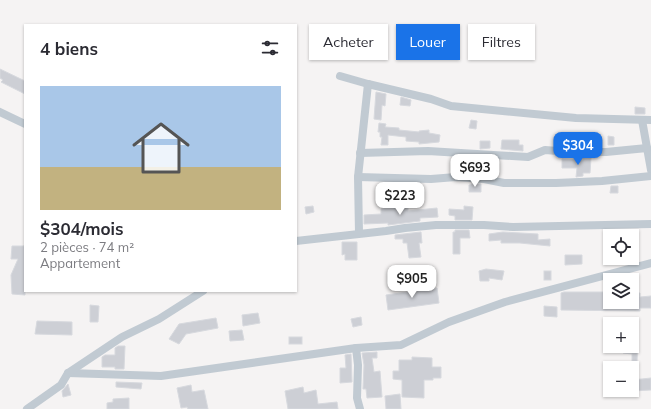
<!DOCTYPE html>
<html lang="fr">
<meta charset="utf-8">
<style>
:root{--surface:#fff;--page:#f2f2f3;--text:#2b2b33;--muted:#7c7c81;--accent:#1a73e8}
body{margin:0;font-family:Mulish,sans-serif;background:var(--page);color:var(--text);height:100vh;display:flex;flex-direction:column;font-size:15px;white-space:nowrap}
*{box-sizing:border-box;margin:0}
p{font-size:13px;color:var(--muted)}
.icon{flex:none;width:22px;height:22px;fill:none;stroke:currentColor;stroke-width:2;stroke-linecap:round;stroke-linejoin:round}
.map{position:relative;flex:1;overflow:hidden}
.panel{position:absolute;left:24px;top:24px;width:273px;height:268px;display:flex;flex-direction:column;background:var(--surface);border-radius:0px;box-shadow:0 1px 3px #0004}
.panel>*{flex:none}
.hud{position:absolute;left:309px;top:24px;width:282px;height:36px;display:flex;gap:8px}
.tools{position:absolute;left:603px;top:229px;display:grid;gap:8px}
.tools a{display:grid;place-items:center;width:36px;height:36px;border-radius:0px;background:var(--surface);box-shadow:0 1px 3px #0004;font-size:20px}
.price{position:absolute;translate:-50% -34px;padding:0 9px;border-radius:8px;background:#fff;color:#222;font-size:13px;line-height:26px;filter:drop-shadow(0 1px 2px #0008)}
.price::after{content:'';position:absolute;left:50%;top:24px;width:12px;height:9px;margin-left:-6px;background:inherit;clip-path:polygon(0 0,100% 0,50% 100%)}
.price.selected{background:var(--accent);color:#fff}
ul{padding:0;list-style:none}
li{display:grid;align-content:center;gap:8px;height:212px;padding:0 16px}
li span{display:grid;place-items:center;height:124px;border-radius:0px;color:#555}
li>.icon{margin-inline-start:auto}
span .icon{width:72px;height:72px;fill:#fffc;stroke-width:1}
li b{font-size:17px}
h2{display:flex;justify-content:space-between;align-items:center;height:48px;padding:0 16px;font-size:17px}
.pill{padding:0 14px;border-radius:0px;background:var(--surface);box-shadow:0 1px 3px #0004;font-size:14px;line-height:36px}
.pill.selected{background:var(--accent);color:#fff}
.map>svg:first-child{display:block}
.building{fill:#cdcfd5;stroke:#d7d9de}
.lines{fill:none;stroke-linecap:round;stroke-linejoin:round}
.street{stroke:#c1cad2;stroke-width:8}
</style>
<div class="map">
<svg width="651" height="409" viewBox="0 0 651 409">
<rect width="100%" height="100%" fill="#f5f3f3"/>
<g class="building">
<polygon points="0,69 25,81 25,94 1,82 3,80 0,78"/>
<polygon points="376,92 386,94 385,106 382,105 381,120 374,119"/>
<polygon points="401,97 411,100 410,106 400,105"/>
<polygon points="635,107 645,108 645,114 635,114"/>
<polygon points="471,120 477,121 476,129 469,128"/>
<polygon points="379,123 386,124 385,127 399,128 399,130 419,132 419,131 429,130 429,133 440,135 439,142 419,144 419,142 406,141 406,137 388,135 388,145 381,145 382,137 380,137 380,132 378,132"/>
<polygon points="608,136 614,137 614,145 608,145"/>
<polygon points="502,140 519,140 519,145 523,145 523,151 501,149"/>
<polygon points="480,141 490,141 490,148 480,149"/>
<polygon points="583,158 591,158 590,173 583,173 583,176 576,177 577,168 562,168 562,159 583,160"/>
<polygon points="471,184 481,184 481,192 469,192 469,185 471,185"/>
<polygon points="611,186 618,186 618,193 610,193"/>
<polygon points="408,205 408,211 437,208 438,217 420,218 420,221 388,225 388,223 364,224 364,215 381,214 381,209 401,207 401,206"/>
<polygon points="313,206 314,212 306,214 305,207"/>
<polygon points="464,206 473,207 472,220 455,220 455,216 449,215 449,209 464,210"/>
<polygon points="455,230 469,230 470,238 460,238 460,254 453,254 453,232 455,232"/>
<polygon points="421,232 422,243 419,243 421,257 409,258 407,243 403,243 403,239 395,239 395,235"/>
<polygon points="503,232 538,234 538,240 550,239 550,246 520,243 501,243 501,240 489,241 489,234"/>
<polygon points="342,242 357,242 357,260 345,260 345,254 342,255"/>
<polygon points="25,243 25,295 12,294 11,275 18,259 11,259 12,246 24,246"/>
<polygon points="565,255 582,255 582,264 565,265"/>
<polygon points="486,269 504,271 502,280 489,278 489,281 480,281 479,271"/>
<rect x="544" y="271" width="7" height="9"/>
<polygon points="437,288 439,303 388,310 386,295"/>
<polygon points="564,292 610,292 610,302 632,302 632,293 640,293 640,297 651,296 651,308 640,308 640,311 561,310 561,293"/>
<polygon points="90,305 99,306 98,322 90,322"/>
<polygon points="544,306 557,307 557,317 544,316"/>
<polygon points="258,313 260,323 243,326 242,315"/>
<polygon points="361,317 362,325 353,327 351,319"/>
<polygon points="216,318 218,328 186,334 179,344 169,339 179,324"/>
<polygon points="37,321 72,322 72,335 35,334"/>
<polygon points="242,330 244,340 230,341 229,331"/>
<rect x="289" y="337" width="13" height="7"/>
<polygon points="632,339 638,339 637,361 632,361 632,354 623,353 624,346 632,346"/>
<polygon points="118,346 125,346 124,369 115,369 115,367 102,367 102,357 105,355 115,355 115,348"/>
<polygon points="377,352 377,358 372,358 374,372 380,371 382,397 367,398 366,389 363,389 364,365 362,353"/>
<polygon points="351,354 352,382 340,383 340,368 346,368 345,355"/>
<polygon points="412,357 432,358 432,367 441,367 441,378 433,378 433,380 424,380 424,398 402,397 402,380 393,379 393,371 399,371 399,360 412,360"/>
<polygon points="651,378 651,390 632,391 632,380"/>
<polygon points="116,382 142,383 141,389 116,387"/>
<polygon points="68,384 71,395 63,397 62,391"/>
<polygon points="191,385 192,392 204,390 208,409 188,409 187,407 181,408 177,388"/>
<polygon points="303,387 304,393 316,390 318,404 337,402 338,409 288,409 285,391"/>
<polygon points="400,394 401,409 386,409 385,396"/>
<polygon points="129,398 129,409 107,409 107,403 113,402 113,399"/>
</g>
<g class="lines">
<g class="street">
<polyline points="340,76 368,84 431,99 451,106 576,118 651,120"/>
<polyline points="0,112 25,124"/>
<polyline points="642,120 651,170"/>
<polyline points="360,153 428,151 528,157 545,150 570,152 606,152 647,148"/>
<polyline points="358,177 431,179 456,177 484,179 504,183 556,183 602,181 651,176"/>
<polyline points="359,233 358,177 368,84"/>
<polyline points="296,241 386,231 405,228 436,225 484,225 513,227 651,224"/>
<polyline points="356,348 358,365 357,398 360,409"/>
<polyline points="68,373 161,376 356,348 401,345 449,322 505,302 651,263"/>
<polyline points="27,409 61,385 68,373 122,337 159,319 203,291"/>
</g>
</g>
</svg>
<div class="tools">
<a><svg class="icon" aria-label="locate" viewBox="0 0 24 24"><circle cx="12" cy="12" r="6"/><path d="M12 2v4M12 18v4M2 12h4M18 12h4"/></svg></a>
<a><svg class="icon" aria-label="layers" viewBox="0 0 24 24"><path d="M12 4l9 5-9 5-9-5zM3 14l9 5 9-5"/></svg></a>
<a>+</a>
<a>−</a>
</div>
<b class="price selected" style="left:578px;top:166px">$304</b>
<b class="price" style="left:475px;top:188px">$693</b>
<b class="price" style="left:400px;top:216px">$223</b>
<b class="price" style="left:412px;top:299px">$905</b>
<div class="hud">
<a class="pill">Acheter</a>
<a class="pill selected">Louer</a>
<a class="pill">Filtres</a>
</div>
<section class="panel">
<h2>4 biens<svg class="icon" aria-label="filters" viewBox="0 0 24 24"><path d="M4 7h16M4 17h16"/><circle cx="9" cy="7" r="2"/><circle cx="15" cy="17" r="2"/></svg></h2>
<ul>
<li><span style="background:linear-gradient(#a9c7e8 65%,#c2b280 0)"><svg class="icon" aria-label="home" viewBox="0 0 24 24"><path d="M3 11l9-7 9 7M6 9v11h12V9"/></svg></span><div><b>$304/mois</b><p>2 pièces · 74 m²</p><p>Appartement</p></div></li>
</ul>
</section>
</div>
